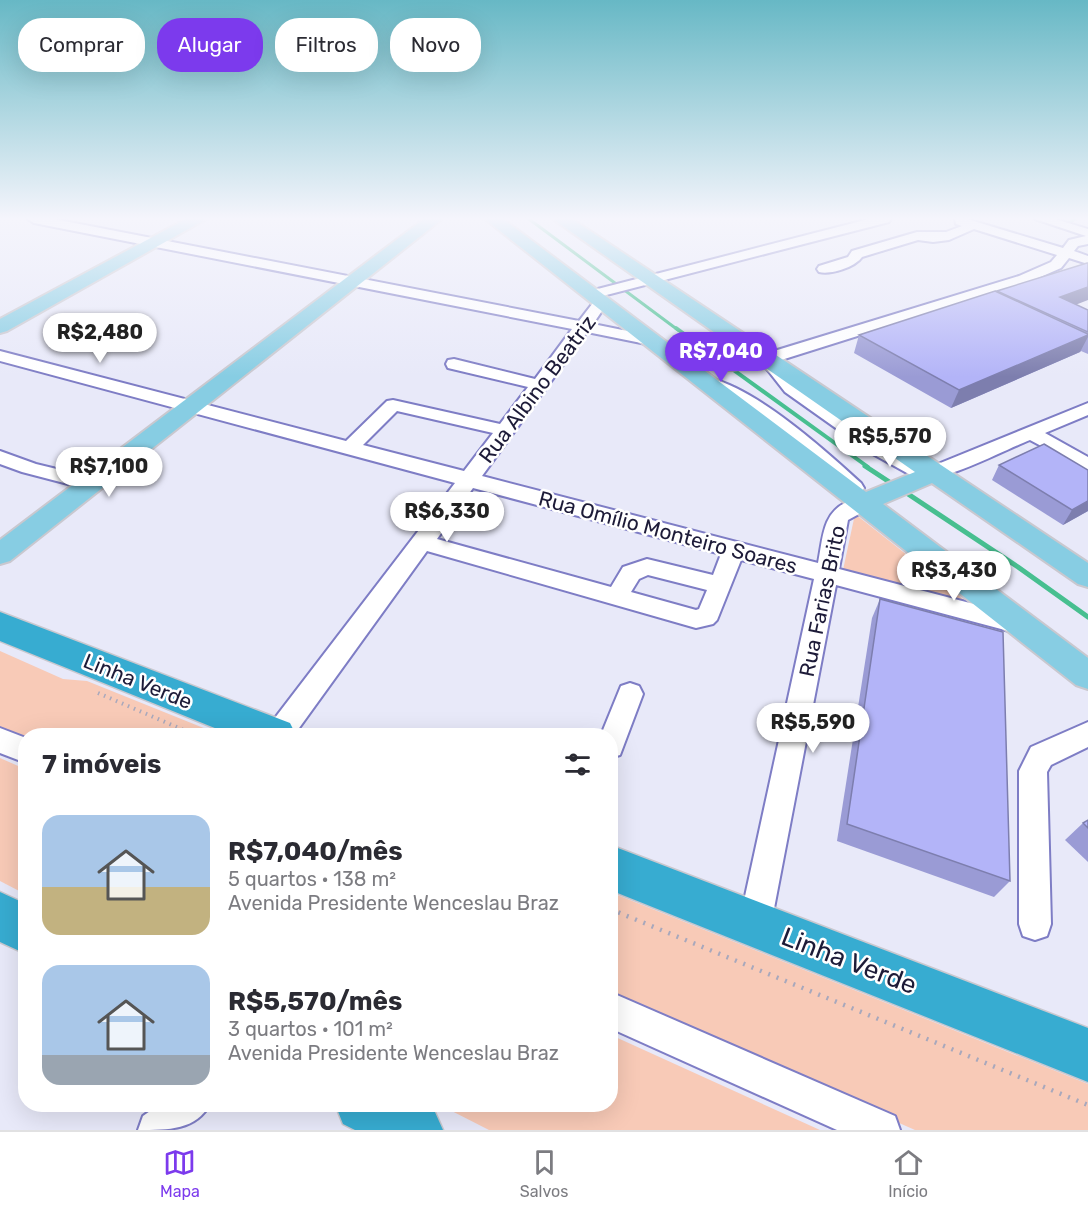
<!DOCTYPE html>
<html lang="pt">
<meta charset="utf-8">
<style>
:root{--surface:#fff;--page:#f2f2f3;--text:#2b2b33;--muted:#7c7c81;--line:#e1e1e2;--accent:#7c3aed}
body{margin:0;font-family:Rubik,sans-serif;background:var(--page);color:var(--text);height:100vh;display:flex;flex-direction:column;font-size:22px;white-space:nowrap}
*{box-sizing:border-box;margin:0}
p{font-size:20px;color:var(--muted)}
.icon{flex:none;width:33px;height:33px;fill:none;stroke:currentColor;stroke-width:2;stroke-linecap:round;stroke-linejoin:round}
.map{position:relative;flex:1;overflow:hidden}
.side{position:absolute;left:18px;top:728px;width:600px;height:384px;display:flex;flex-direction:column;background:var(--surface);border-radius:24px;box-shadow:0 6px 24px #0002}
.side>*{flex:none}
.guide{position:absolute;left:18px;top:18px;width:600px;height:54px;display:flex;gap:12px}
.price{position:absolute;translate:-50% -51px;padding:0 14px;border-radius:21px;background:#fff;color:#222;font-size:20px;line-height:39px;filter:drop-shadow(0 2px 3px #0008)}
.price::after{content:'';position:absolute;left:50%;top:36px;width:18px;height:14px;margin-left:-9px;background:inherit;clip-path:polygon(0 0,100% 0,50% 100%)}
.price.on{background:var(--accent);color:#fff}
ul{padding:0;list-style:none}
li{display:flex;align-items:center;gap:18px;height:150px;padding:0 24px}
li span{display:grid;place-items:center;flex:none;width:168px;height:120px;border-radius:18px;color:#555}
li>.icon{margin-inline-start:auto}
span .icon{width:72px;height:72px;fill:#fffc;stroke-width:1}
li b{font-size:26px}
h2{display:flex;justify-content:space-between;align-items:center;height:72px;padding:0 24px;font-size:26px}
.tag{padding:0 21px;border-radius:24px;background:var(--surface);box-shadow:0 6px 24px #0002;font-size:21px;line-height:54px}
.tag.on{background:var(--accent);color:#fff}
.menu{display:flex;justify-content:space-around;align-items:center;height:84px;border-top:2px solid var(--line);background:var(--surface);font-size:16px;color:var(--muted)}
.menu a{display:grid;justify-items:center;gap:3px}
.menu .on{color:var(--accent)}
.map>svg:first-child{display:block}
.green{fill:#f8cab7}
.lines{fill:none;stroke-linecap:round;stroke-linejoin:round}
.stream-far2{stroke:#47bf90;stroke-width:3}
.stream-far1{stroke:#47bf90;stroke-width:4}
.stream{stroke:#47bf90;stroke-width:5}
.minor-casing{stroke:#7e7dc5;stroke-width:4}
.major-casing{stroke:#c9c8cf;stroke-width:4}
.highway-casing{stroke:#c9c8cf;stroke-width:3}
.path-far1{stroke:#a8a8bc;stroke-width:4;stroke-dasharray:1.5 5;stroke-linecap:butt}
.path{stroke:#a8a8bc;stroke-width:4.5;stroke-dasharray:2 7;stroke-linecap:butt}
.minor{fill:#fff;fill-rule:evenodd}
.major{fill:#87cde3;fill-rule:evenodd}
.highway{fill:#37acd1;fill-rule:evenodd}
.wall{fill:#9a9bd5}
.shaded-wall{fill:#7d7eae}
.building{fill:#b3b4f8;stroke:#7d7eae;stroke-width:1.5}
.labels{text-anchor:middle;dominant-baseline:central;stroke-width:5;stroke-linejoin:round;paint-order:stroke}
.street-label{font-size:21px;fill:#1d1b38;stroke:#fff}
.near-street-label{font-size:26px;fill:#1d1b38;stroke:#fff}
</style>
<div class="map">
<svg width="1088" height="1130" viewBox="0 0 1088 1130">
<rect width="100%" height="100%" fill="#e8e9f9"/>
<g class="green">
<polygon points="855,514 967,602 843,570"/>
<polygon points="0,651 63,679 87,681 221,735 26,735 25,739 0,728"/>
<polygon points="0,758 25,769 25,894 0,881"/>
<polygon points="610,892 1088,1084 1088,1130 915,1130 611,996"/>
<polygon points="611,1035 820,1130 489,1130 438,1104 610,1104"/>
</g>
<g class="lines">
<g class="stream-far2">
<polyline points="529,219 678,330"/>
<polyline points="1069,223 1075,219"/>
</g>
<g class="stream-far1">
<polyline points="676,328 718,359"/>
<polyline points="728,366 868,467"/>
</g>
<g class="stream">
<polyline points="865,466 894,485"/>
<polyline points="902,490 1018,567 1088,617"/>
</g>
<g class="minor-casing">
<g id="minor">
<path d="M28,219H54L579,321L596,299H606L608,302L593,324L657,337L659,340L657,343L651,345L587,332L482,476L818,563C823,539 822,513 847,502C856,498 861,496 870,498L873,503L870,508L848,520L839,569L1020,616L1029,618L1032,625L1029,632L1020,634L836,585L771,924L767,936L755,940L743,936L739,924L814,579L741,560L717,620L713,624L696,628L427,551L294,735H264L268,727L455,483L0,361V351L346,441L387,401L393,400L500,424L528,387L448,368L446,364L448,360L454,359L535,379L572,329L34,223ZM397,411L493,433L464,471L363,445ZM473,488L721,554L713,575L647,559L623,567L611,587L437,539ZM648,575L707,590L699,609L696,610L631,592L639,579Z"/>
<polygon points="869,219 891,219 889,222 591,299 584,295 586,292"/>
<path d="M955,219H967L1063,248L1069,240L1086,236L1035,219H1055L1088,229V244L1078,246L1074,251L1088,256V264L1069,258L1061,268L1029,282L778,361C816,406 876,440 928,468L1088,403V415L1045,433L1088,457V471L1030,440C1004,450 940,485 916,478L871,453L785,392L759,359L761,355L1019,276L1051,262L1057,255L974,229L949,240L933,242L918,240L862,257C855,267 831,275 819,272L817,269L819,266L848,257L852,251L917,232H946L962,226L956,224Z"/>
<path d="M712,379C758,390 826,451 861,483L864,488L861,493L854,494L847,493C804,451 759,415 706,388L703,384L706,380Z"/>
<polygon points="0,451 36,464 98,479 101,484 98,489 91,490 22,472 0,464"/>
<polygon points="630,683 639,686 643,694 620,755 610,758 610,735 601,735 621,686"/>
<polygon points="1088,722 1088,747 1051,765 1047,772 1051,924 1047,936 1035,940 1023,936 1019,924 1019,771 1031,747"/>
<polygon points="0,728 26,738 26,763 0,753"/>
<polygon points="610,992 895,1116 900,1130 837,1130 610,1028"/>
<path d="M160,1104H210C196,1130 169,1130 138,1130L143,1116Z"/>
</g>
</g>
<g class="major-casing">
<g id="major">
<polygon points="186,219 206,219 7,331 0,333 0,319"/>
<polygon points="424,219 442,219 10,561 0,564 0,540"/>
<path d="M485,219H503L676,349L709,356H748L553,219H572L1088,563V587L1078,584L932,483L883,504L1088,658V689L1076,685ZM763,366L915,472L866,492L701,368L732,370Z"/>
</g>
</g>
<g class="highway-casing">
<g id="highway">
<polygon points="0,612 290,723 296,735 232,735 0,641"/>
<polygon points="610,845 1088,1028 1088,1082 610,890"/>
<polygon points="0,892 26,904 26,954 0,942"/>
<polygon points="335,1104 423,1104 434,1110 443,1130 355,1130 343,1124"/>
</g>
</g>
<polyline class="path-far1" points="98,693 195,735"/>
<polyline class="path" points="610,909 1088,1105"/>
<use href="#minor" class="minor"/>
<use href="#major" class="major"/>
<use href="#highway" class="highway"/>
</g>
<g class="wall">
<polygon points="997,291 1077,305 1088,310 1088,354 1081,351 1080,352 951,408 854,353 859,335 997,293"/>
<polygon points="999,465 1088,511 1063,525 992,480"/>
<polygon points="880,599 1010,881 994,897 837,841 872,618"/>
<polygon points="1088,820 1088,862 1065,840 1083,823"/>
</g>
<g class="shaded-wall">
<polygon points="1088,287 1088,300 1052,314 1060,297"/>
<polygon points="1088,335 1088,337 1080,352 951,408 959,390"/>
<polygon points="1088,501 1088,511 1063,525 1072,510"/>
</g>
<g class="building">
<polygon points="1087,263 1088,263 1088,287 1060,297 1088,310 1088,332 997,291"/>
<polygon points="995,291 1088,334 1088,335 959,390 859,335"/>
<polygon points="1044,444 1088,470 1088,501 1072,510 999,465"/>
<polygon points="880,599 1003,632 1010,881 847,824"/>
<polygon points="1088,820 1088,828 1083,823"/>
</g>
<linearGradient id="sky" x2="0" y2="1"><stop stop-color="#67b8c5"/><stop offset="0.58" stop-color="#f5f5fc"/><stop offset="1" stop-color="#f5f5fc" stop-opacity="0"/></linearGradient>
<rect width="1088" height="377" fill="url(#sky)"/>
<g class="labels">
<g class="street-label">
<text transform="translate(537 389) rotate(-53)">Rua Albino Beatriz</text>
<text transform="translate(668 532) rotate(15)">Rua Omílio Monteiro Soares</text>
<text transform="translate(822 601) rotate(-78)">Rua Farias Brito</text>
<text transform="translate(138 681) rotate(22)">Linha Verde</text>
</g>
<g class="near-street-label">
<text transform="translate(849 961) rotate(21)">Linha Verde</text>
</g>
</g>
</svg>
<b class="price" style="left:100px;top:364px">R$2,480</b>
<b class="price on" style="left:721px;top:383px">R$7,040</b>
<b class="price" style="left:890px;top:468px">R$5,570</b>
<b class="price" style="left:109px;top:498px">R$7,100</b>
<b class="price" style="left:447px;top:543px">R$6,330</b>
<b class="price" style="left:954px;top:602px">R$3,430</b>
<b class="price" style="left:813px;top:754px">R$5,590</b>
<div class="guide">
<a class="tag">Comprar</a>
<a class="tag on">Alugar</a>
<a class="tag">Filtros</a>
<a class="tag">Novo</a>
</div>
<section class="side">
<h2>7 imóveis<svg class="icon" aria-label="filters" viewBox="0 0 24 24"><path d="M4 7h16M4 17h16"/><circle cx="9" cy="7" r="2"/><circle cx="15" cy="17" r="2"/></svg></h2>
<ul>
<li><span style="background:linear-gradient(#a9c7e8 60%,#c2b280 0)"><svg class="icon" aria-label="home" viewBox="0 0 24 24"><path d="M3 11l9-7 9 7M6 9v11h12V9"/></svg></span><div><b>R$7,040/mês</b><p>5 quartos · 138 m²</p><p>Avenida Presidente Wenceslau Braz</p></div></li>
<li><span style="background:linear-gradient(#a9c7e8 75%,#9aa5b1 0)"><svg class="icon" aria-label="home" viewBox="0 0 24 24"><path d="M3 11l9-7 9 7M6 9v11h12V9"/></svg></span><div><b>R$5,570/mês</b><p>3 quartos · 101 m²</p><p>Avenida Presidente Wenceslau Braz</p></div></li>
</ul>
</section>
</div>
<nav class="menu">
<a class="on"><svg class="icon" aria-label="map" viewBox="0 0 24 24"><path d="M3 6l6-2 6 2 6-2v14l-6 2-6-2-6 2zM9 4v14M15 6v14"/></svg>Mapa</a>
<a><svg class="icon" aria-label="saved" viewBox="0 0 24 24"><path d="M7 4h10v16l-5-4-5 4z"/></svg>Salvos</a>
<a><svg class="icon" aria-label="home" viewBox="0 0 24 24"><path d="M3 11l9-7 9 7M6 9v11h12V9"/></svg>Início</a>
</nav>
